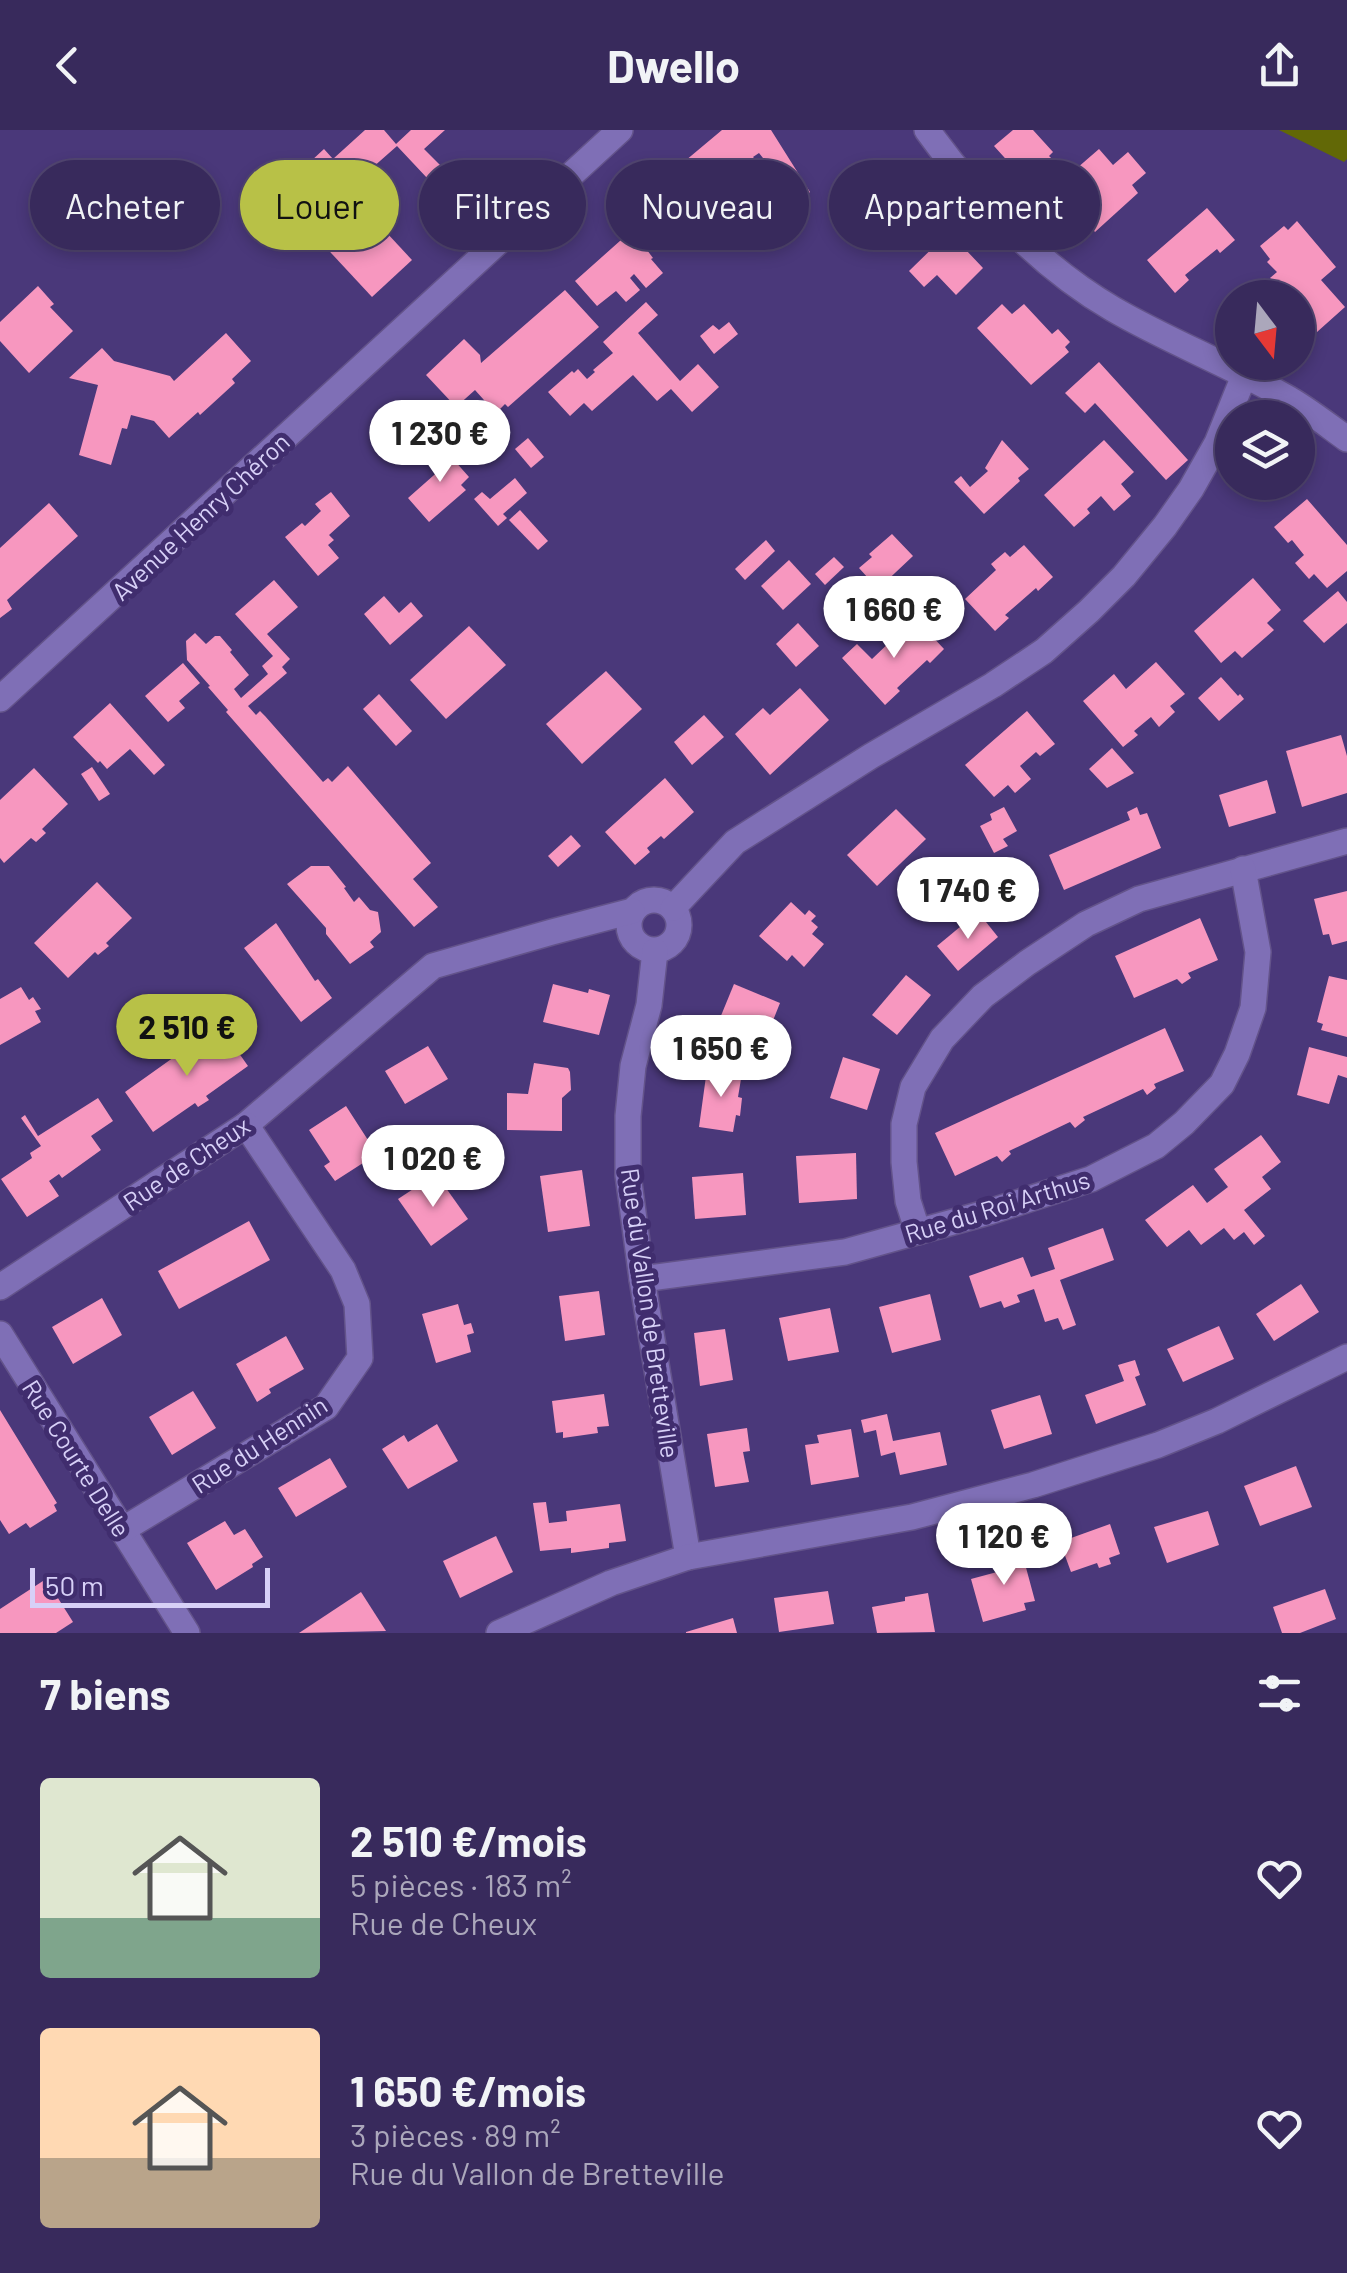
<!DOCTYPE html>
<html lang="fr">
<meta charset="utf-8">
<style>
:root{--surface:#382a5c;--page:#3f3262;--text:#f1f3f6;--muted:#aba7bb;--line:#524672;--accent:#b8c147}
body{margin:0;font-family:Barlow,sans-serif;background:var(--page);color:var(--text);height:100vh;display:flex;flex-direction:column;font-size:38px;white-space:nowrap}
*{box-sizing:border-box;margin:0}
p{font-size:32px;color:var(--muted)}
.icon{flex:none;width:55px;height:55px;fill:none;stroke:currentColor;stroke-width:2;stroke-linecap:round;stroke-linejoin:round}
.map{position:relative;height:1503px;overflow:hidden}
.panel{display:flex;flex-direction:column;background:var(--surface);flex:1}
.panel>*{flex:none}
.hud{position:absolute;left:30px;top:30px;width:1288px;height:90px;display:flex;gap:20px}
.needle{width:65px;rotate:164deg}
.controls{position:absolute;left:1215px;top:150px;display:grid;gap:20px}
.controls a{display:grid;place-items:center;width:100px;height:100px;border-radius:50%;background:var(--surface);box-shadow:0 5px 15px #0003,0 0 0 2px var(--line);font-size:50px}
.scale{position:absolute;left:30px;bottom:25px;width:240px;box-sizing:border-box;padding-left:10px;border:5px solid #d7d0f7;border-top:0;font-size:28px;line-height:35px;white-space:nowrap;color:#d7d0f7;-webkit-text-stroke:8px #402d6e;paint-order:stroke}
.price{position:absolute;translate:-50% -85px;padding:0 22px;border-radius:35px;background:#fff;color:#222;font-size:32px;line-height:65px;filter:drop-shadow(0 2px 5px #0008)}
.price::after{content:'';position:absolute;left:50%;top:60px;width:30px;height:22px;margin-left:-15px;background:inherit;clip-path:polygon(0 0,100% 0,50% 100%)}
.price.selected{background:var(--accent);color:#111}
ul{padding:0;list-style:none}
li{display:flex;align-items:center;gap:30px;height:250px;padding:0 40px}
li span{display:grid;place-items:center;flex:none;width:280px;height:200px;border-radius:10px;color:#555}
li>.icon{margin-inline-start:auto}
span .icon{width:120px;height:120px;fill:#fffc;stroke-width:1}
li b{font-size:42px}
h2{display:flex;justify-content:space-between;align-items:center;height:120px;padding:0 40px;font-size:42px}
.chip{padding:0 35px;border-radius:45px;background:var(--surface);box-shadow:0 5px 15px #0003,0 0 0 2px var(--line);font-size:35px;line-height:90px}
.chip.selected{background:var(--accent);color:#111}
header{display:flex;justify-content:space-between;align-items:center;height:130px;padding:0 40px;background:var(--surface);font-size:45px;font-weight:700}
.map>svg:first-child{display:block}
.green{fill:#626806}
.building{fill:#f797bf}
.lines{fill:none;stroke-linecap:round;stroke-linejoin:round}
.street-casing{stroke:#63538a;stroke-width:28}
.secondary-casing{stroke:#63538a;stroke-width:28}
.street{stroke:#7f6fb6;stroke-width:25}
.secondary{stroke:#7f6fb6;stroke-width:25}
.labels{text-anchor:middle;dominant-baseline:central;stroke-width:10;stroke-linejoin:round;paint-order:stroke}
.street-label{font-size:25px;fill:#d7d0f7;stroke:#402d6e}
</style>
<header><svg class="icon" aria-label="back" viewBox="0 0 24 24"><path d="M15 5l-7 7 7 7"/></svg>Dwello<svg class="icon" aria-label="share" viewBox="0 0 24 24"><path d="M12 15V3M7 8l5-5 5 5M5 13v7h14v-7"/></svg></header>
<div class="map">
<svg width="1347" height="1503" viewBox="0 0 1347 1503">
<rect width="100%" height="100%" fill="#4a387a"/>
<polygon class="green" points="1279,0 1347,0 1347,29 1344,32"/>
<g class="building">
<polygon points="365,0 384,0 396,14 411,0 445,0 424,19 441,36 428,49 397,16 355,53 356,60 347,68 341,66 328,78 297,44 324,19 333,29"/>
<polygon points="722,0 771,0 810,62 775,93 766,83 782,68 770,53 778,47 759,23 753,27 760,35 711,76 679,36"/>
<polygon points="1013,0 1033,0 1053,22 1049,26 1069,45 1099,19 1113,35 1128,22 1146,43 1132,55 1138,63 1095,102 1062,62 1054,68 1041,53 1033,59 994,16"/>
<polygon points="873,29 889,47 897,40 914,59 874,93 841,57"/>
<polygon points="492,30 506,45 483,64 465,46 477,34 482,40"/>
<polygon points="630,56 669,101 647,120 653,128 651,129 663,143 646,158 634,144 630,148 640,160 626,172 616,161 597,176 575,151 630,102 627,98 633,93 614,71"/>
<polygon points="360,74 412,130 372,167 319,110"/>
<polygon points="1207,78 1235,110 1220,123 1217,119 1185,145 1189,150 1175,163 1147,130"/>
<polygon points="1297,91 1336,137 1321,150 1345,177 1317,202 1298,180 1298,168 1287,168 1270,148 1277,142 1267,132 1270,129 1260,116 1284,96 1288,100"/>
<polygon points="949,102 983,138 956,165 937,145 924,157 909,141"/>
<polygon points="38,156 54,174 50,177 73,201 29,243 0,211 0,192"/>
<polygon points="565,160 599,197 508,277 505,274 498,281 495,277 492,279 475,260 456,277 426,245 464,209 480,225 481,233"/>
<polygon points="646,172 658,185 638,203 680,251 698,234 719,257 692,282 671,259 657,271 633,245 592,281 584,273 570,286 548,262 572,241 574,243 578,239 587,249 595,242 593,240 613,223 603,212"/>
<polygon points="1002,174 1012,184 1024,174 1052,204 1058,199 1070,212 1065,217 1069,222 1031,255 977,198"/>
<polygon points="729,192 738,204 714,224 700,206 713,195 719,200"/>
<polygon points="226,203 251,231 232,249 235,253 200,285 198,282 169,308 154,291 131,285 127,299 122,298 111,335 79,325 98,255 69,248 102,218 114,231 170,246 174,251"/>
<polygon points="1099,232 1188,330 1166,350 1095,273 1085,283 1065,263"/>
<polygon points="528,308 544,327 531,338 515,319"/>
<polygon points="1002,310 1029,339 1018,348 1020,351 984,384 954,352 961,346 970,357 988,341 985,338"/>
<polygon points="1104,310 1134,342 1121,354 1131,366 1114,381 1101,366 1087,379 1090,383 1074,397 1044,365"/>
<polygon points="438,312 469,347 461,355 466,360 429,392 408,368 442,338 427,321"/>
<polygon points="515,348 527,363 503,384 507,388 498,396 474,369 482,362 490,369"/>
<polygon points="331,362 350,386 329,405 334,410 328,415 339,428 318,446 285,407 302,393 305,396 321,381 315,374"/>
<polygon points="1307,369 1347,415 1347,441 1327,458 1314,444 1309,449 1295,433 1304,425 1292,410 1288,413 1274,397"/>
<polygon points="49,373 78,406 7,470 12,479 0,488 0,418"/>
<polygon points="520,380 548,411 538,420 509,390"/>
<polygon points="892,404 913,426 878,459 859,438 872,427 869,424"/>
<polygon points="766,410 775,421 745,450 735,439"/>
<polygon points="1024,415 1053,447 1038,461 1036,458 1005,485 1009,488 995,501 965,469 996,440 991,434 1005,422 1010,427"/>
<polygon points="834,427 844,437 825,455 815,444"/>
<polygon points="789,430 811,454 783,480 761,456"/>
<polygon points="1253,448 1281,480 1267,493 1274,500 1242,528 1235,521 1221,533 1194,501"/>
<polygon points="274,450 298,477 267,504 290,529 282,537 287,543 248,576 256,585 260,581 265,586 323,652 328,648 332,652 348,636 431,733 413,749 438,777 414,797 226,582 228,580 208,557 210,556 187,530 186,511 195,503 206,514 215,506 220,506 232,520 230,522 249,545 234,559 241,568 268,544 262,536 273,526 235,484"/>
<polygon points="1338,461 1347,472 1347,493 1324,513 1303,491"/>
<polygon points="384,466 399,483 411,472 423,486 390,515 364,484"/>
<polygon points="915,488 944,519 930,533 927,530 897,558 900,561 885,575 842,528 857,514 872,529"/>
<polygon points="798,493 819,516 796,537 776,514"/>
<polygon points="469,496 506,535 446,589 410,550"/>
<polygon points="1156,532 1185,564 1170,576 1175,582 1159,597 1151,587 1134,601 1138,605 1123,617 1083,571 1114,544 1126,559"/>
<polygon points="183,533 200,553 179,571 185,578 168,592 145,566"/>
<polygon points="606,541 642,579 582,634 546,594"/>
<polygon points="1221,547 1238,566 1240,564 1244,569 1219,591 1198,568"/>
<polygon points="800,558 829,590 770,645 735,604 763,578 770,585"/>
<polygon points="379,564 412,601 396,616 363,579"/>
<polygon points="110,573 165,635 154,645 130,619 107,639 100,631 98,633 73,607"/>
<polygon points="1027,581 1055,614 1040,626 1036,622 1020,636 1031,649 1015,663 1008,655 994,667 965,635"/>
<polygon points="704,585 724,607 692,635 674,612"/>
<polygon points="1341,605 1347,626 1347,663 1302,677 1286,621"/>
<polygon points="1112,618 1134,643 1107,658 1089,639"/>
<polygon points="92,637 110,664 99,671 81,644"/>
<polygon points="34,638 68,674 42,699 46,703 36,712 31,708 4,733 0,728 0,670"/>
<polygon points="665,648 694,682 664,709 661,706 647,718 650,722 635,735 605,702"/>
<polygon points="1267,650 1276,683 1229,697 1219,665"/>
<polygon points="1004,677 1017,701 1003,709 1008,716 994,723 980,696 992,690 990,684"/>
<polygon points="1137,677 1140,685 1147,683 1161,718 1064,760 1049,725 1130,690 1127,682"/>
<polygon points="896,679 926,709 877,756 847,725"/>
<polygon points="571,705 581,716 558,737 548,726"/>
<polygon points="311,736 329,736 346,757 344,758 354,772 359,767 370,780 378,782 381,802 370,812 374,817 350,834 326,804 326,798 287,754"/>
<polygon points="97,752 132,788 106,813 109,816 98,825 95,822 68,848 34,813"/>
<polygon points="1347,761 1347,811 1332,815 1329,804 1323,805 1314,769"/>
<polygon points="791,772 805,785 809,780 816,786 811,791 818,797 812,804 824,814 804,837 792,825 787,831 759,806"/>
<polygon points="978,782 998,807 958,841 937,816"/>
<polygon points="1200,788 1218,830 1188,843 1191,848 1182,854 1177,849 1134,868 1115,826"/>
<polygon points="276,793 315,851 318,849 332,868 301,892 244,818"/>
<polygon points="906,845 931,865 897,905 872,885"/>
<polygon points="1329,846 1347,850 1347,907 1321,900 1323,894 1317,892"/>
<polygon points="553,854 588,863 589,859 610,865 599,905 543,892"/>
<polygon points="734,854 780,873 764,913 718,893"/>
<polygon points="21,857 29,870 33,867 41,879 35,881 41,892 0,915 0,869"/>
<polygon points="219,895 248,936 206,966 209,970 198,977 195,973 153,1002 125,962"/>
<polygon points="1165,898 1184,941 1154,954 1156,958 1147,965 1143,959 1083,987 1085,990 1075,998 1070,992 1009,1021 1011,1024 1002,1032 997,1026 955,1046 935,1003"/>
<polygon points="428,916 448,949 405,974 385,941"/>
<polygon points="1309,917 1347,927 1347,948 1338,945 1329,974 1297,965"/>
<polygon points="843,927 880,939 867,980 830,968"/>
<polygon points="534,933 568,938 570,942 571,960 562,968 562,1001 507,1000 507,963 528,964"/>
<polygon points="707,939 742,943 738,967 742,968 740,986 736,985 733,1002 699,997"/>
<polygon points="98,968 113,991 91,1006 101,1020 62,1048 59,1044 49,1051 59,1066 27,1087 1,1049 32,1028 30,1023 41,1016 21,988 25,985 38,1006"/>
<polygon points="346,976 377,1024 335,1051 324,1036 330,1032 309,1000"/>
<polygon points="1261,1005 1281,1032 1262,1047 1271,1059 1244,1080 1265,1106 1254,1115 1244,1102 1234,1110 1224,1098 1201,1115 1189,1100 1167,1117 1145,1090 1193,1055 1207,1073 1228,1057 1214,1039"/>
<polygon points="856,1023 857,1069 799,1073 796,1026"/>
<polygon points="582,1040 590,1096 548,1102 540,1046"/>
<polygon points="743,1043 746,1085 695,1089 692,1047"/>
<polygon points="436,1044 468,1089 431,1116 398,1069"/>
<polygon points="249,1091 270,1130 179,1179 158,1141"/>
<polygon points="1103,1098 1114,1130 1060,1150 1076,1195 1063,1200 1058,1188 1045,1192 1034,1159 1017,1165 1020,1172 1004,1178 1001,1171 980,1178 969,1146 1023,1127 1031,1147 1055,1139 1048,1118"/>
<polygon points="1301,1154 1319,1182 1274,1211 1256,1184"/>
<polygon points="599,1161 605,1205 565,1211 559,1166"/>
<polygon points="930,1164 941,1210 892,1223 879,1177"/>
<polygon points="102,1168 122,1205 73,1234 52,1197"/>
<polygon points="458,1174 464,1195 471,1193 474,1203 467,1205 471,1222 436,1233 422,1184"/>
<polygon points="830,1178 839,1222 788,1231 779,1188"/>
<polygon points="1219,1196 1234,1229 1183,1252 1167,1219"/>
<polygon points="725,1199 733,1250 700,1256 694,1203"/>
<polygon points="286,1206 304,1239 269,1259 271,1263 257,1272 236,1234"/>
<polygon points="1135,1230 1140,1245 1135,1247 1146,1275 1096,1294 1085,1265 1124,1251 1118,1235"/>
<polygon points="193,1261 216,1298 172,1325 149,1287"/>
<polygon points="604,1264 609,1296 597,1297 598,1303 563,1308 563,1302 556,1303 552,1271"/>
<polygon points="1040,1265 1052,1304 1004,1319 991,1280"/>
<polygon points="0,1280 57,1373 54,1375 57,1381 30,1398 26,1393 9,1404 0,1390"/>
<polygon points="887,1284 893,1311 940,1302 947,1335 900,1345 895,1322 881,1326 876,1300 864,1303 861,1290"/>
<polygon points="437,1294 458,1331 408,1359 382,1319 404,1305 408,1312"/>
<polygon points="747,1298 750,1321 743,1322 749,1352 715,1357 707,1304"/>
<polygon points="851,1299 859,1347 811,1355 805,1315 819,1313 817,1305"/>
<polygon points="330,1328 347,1357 296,1387 278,1358"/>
<polygon points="1296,1336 1312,1377 1260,1396 1244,1356"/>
<polygon points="546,1372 549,1393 567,1391 566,1381 620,1374 626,1411 609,1413 609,1418 571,1423 571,1418 540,1421 533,1373"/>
<polygon points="1208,1381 1219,1415 1167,1433 1154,1397"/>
<polygon points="225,1391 234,1405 245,1399 263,1427 252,1434 253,1437 216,1460 187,1413"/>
<polygon points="1110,1394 1120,1424 1109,1428 1111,1434 1099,1438 1097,1433 1071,1442 1060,1412"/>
<polygon points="496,1406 513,1442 460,1468 443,1431"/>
<polygon points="1021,1419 1035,1471 1024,1473 1026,1480 983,1492 971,1449 997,1442 993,1427"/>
<polygon points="46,1449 73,1492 56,1503 0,1503 0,1479"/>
<polygon points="1325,1459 1336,1489 1300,1503 1282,1503 1273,1477"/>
<polygon points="828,1461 834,1494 779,1502 774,1468"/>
<polygon points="361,1462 386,1501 299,1503"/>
<polygon points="928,1463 935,1502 877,1503 872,1477 905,1471 905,1467"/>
<polygon points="733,1488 737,1503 686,1503 686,1502"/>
</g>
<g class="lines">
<g class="street-casing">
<g id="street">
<path d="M927,0C977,69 1039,136 1113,179C1168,211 1228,234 1284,266C1306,278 1326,294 1347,309"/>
<circle cx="654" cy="795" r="25"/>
<polyline points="673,778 735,712 871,626 993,555 1044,521 1089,481 1124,446 1165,396 1191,359 1217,313 1244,246"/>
<polyline points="655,821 649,875 633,936 628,986 628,1045 642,1149 688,1427"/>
<polyline points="918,1102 908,1071 904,1032 904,994 913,957 942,909 983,866 1027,833 1086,794 1139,769 1347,711"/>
<polyline points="642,1149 845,1122 989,1082 1091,1049 1156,1016 1184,993 1222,954 1237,924 1253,878 1258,822 1243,739"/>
<polyline points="0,1157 246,995 433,836 552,802 632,781"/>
<polyline points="0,1204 187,1503"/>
<polyline points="122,1400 326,1277 360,1228 357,1174 343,1140 246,995"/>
<polyline points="499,1503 611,1453 688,1427 912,1387 1033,1355 1158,1315 1217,1291 1347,1227"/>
</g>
</g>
<g class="secondary-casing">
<polyline id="secondary" points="0,569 620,0"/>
</g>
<use href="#street" class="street"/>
<use href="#secondary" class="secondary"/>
</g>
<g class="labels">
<g class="street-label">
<text transform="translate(200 386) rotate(-43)">Avenue Henry Chéron</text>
<text transform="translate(186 1033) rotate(-34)">Rue de Cheux</text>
<text transform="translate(997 1076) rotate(-17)">Rue du Roi Arthus</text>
<text transform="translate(651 1183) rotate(82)">Rue du Vallon de Bretteville</text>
<text transform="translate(259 1314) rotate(-33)">Rue du Hennin</text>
<text transform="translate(77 1328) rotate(58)">Rue Courte Delle</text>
</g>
</g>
</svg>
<div class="controls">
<a><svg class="needle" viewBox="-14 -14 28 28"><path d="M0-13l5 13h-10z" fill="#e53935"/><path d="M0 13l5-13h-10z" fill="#aba7bb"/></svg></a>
<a><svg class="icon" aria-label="layers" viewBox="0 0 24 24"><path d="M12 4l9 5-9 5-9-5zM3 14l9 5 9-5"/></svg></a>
</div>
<div class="scale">50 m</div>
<b class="price" style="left:440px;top:355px">1 230 €</b>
<b class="price" style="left:894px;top:531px">1 660 €</b>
<b class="price" style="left:968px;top:812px">1 740 €</b>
<b class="price selected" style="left:187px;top:949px">2 510 €</b>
<b class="price" style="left:721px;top:970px">1 650 €</b>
<b class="price" style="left:433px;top:1080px">1 020 €</b>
<b class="price" style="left:1004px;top:1458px">1 120 €</b>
<div class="hud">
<a class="chip">Acheter</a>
<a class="chip selected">Louer</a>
<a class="chip">Filtres</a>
<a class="chip">Nouveau</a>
<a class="chip">Appartement</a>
</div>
</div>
<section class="panel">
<h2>7 biens<svg class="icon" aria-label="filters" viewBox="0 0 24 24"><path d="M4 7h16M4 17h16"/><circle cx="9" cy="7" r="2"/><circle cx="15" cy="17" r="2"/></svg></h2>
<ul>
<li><span style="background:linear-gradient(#dfe7d0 70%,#7fa58c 0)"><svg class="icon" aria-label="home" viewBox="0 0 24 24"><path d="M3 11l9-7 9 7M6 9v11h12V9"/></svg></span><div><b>2 510 €/mois</b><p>5 pièces · 183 m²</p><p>Rue de Cheux</p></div><svg class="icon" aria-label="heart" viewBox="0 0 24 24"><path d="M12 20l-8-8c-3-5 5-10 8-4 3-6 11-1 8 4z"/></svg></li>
<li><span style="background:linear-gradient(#ffd9b3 65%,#b9a48a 0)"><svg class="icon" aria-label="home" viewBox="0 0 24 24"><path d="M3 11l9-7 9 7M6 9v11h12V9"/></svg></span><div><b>1 650 €/mois</b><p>3 pièces · 89 m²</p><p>Rue du Vallon de Bretteville</p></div><svg class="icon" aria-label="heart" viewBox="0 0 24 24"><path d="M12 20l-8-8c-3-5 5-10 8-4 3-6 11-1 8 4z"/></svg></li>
</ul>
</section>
